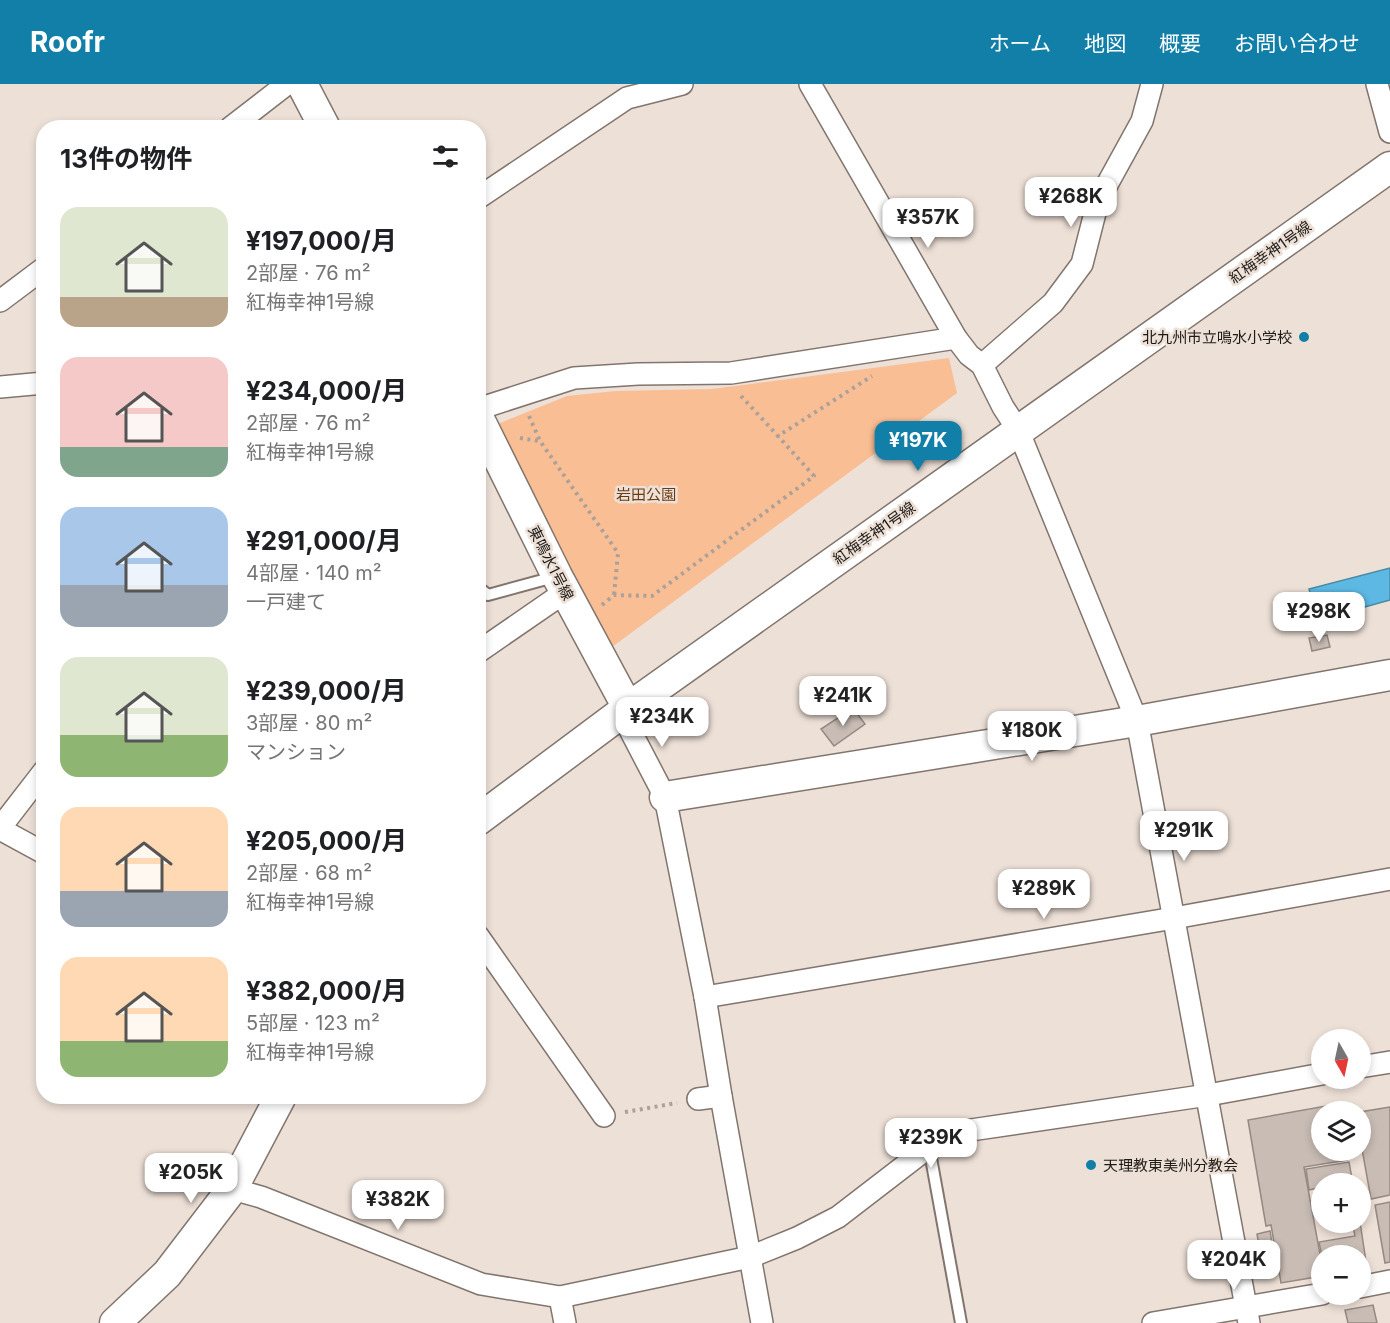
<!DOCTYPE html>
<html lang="ja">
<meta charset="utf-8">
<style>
:root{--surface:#fff;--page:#f6f6f6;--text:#202124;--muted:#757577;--accent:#127fa8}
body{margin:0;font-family:Inter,"Noto Sans JP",sans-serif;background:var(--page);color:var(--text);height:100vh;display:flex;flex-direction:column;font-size:22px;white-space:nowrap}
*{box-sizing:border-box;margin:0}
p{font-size:20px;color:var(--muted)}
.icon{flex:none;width:33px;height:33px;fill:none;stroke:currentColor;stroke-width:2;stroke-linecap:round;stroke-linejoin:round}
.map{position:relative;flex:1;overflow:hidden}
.panel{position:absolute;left:36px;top:36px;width:450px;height:984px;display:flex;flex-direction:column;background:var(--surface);border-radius:24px;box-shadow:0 3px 9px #0003}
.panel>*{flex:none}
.needle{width:39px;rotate:171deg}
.tools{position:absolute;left:1311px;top:945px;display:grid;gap:12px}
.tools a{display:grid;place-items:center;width:60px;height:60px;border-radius:50%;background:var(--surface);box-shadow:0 3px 9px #0003;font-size:30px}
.price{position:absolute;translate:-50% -51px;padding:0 14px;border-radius:12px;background:#fff;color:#222;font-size:20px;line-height:39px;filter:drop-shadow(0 2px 3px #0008)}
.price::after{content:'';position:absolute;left:50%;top:36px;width:18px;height:14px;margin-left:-9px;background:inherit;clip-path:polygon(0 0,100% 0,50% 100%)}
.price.on{background:var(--accent);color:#fff}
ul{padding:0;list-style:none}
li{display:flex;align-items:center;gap:18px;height:150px;padding:0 24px}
li span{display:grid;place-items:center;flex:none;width:168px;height:120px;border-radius:18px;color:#555}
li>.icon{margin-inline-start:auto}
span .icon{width:72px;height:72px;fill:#fffc;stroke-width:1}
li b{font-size:26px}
h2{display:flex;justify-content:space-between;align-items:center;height:72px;padding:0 24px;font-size:26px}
header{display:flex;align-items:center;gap:36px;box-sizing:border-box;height:84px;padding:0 30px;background:var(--accent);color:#fff}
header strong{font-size:28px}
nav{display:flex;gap:33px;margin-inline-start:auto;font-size:21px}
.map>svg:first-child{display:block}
.green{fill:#fabe94}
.water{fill:#5db9e4;stroke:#4a8aa7;stroke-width:1.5}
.building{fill:#c8bcb4;stroke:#958982;stroke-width:1.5}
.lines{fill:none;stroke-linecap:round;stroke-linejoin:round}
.lane-casing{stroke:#81756e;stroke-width:14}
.street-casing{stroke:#81756e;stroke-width:24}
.secondary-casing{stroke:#81756e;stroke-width:33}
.path{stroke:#aba19a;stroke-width:4;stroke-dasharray:3 4.5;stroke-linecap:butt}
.lane{stroke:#fff;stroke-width:10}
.street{stroke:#fff;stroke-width:21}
.secondary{stroke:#fff;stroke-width:30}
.poi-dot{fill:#127fa8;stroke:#ede0d7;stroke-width:2}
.labels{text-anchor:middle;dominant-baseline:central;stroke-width:5;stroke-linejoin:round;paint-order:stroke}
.street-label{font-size:15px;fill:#1f1b18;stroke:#ede0d7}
.poi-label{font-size:15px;fill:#1f1b18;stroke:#ede0d7;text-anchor:end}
.park-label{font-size:15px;fill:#6a3c16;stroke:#ede0d7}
</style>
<header>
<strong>Roofr</strong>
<nav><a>ホーム</a><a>地図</a><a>概要</a><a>お問い合わせ</a></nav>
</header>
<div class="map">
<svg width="1390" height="1239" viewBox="0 0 1390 1239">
<rect width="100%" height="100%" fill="#ede0d7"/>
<polygon class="green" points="949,274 957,309 608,566 495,341 567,312 615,307 712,305"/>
<polygon class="water" points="1390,484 1390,516 1318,536 1309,505"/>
<g class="building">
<polygon points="1327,551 1330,563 1312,567 1309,554"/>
<polygon points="853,624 865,640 834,662 821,645"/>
<polygon points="1337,1020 1339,1028 1322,1028 1322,1066 1346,1066 1347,1076 1304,1083 1322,1181 1322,1192 1281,1199 1271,1141 1266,1142 1248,1036"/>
<polygon points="1390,1023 1390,1111 1371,1115 1360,1054 1360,1028"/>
<polygon points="1349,1078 1353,1100 1322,1100 1322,1103 1309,1106 1306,1085"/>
<polygon points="1390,1118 1390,1178 1385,1179 1375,1121"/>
<polygon points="1352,1138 1360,1138 1367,1184 1360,1185 1360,1172 1322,1172 1319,1158 1355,1152"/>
<polygon points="1270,1147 1273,1165 1260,1167 1257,1150"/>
<polygon points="1373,1221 1377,1239 1348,1239 1345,1226"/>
</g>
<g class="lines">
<g class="lane-casing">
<g id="lane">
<polyline points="478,503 488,511 554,493"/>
<polyline points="929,1063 961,1239"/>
</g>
</g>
<g class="street-casing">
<g id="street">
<polyline points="810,0 956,254 969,271 982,281 1003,323 1018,346 1137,637 1249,1239"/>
<polyline points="1377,0 1390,48"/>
<polyline points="230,44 287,0"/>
<polyline points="478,114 627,14 682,0"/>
<polyline points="0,217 44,184"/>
<polyline points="982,281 1053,219 1082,180 1098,117 1142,37 1152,0"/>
<polyline points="0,303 44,299"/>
<polyline points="478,325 574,294 638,290 731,289 956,254"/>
<polyline points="478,568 565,508"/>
<polyline points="628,624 629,644 665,713 705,913 721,1012 762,1239"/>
<polyline points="0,744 44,687"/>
<polyline points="0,745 44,769"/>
<polyline points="478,852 604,1032"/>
<polyline points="705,913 1174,834 1390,795"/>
<polyline points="1360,983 1390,978"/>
<polyline points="698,1015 721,1012"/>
<polyline points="232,1105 261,1113 481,1200 560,1213 750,1173 797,1154 838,1133 929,1063 964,1047 1208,1011 1322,990"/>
<polyline points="1360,1203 1390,1197"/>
<polyline points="560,1213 565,1239"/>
<polyline points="1153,1239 1322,1210"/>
</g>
</g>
<g class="secondary-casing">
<g id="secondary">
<polyline points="302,0 325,44"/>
<polyline points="478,333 557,492 628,624"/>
<polyline points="665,713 1137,637 1390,591"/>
<polyline points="478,736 628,624 1390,83"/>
<polyline points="115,1239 167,1190 232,1105 281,1012"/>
</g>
</g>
<g class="path">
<polyline points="741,312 778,352 872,292"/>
<polyline points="529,332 540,357 618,469 614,511"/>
<polyline points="520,354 539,357"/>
<polyline points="602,521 614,511 652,512 814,392 778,352"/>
<polyline points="625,1028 677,1019"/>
</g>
<use href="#lane" class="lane"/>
<use href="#street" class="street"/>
<use href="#secondary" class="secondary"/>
</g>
<g class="poi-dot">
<circle cx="1304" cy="253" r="6"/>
<circle cx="1091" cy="1081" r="6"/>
</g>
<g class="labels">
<g class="street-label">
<text transform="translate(1270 168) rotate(-35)">紅梅幸神1号線</text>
<text transform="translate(874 449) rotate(-35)">紅梅幸神1号線</text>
<text transform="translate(551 479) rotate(63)">東鳴水1号線</text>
</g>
<g class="poi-label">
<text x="1292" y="253">北九州市立鳴水小学校</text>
<text x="1103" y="1081" text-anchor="start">天理教東美州分教会</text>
</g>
<g class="park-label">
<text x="646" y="410">岩田公園</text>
</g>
</g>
</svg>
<div class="tools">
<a><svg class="needle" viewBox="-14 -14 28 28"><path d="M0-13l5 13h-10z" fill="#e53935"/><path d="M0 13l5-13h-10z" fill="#757577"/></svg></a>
<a><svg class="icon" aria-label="layers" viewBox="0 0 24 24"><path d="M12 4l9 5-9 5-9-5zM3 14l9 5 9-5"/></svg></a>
<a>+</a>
<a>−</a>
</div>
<b class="price" style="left:1071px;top:144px">¥268K</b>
<b class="price" style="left:928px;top:165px">¥357K</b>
<b class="price on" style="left:918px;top:388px">¥197K</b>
<b class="price" style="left:1319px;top:559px">¥298K</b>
<b class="price" style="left:843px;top:643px">¥241K</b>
<b class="price" style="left:662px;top:664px">¥234K</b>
<b class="price" style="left:1032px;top:678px">¥180K</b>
<b class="price" style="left:1184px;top:778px">¥291K</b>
<b class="price" style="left:1044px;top:836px">¥289K</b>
<b class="price" style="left:931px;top:1085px">¥239K</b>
<b class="price" style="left:191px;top:1120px">¥205K</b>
<b class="price" style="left:398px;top:1147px">¥382K</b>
<b class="price" style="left:1234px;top:1207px">¥204K</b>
<section class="panel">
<h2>13件の物件<svg class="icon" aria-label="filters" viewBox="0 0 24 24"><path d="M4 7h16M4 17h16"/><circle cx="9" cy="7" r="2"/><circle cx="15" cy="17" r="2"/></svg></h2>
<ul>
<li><span style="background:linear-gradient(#dfe7d0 75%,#b9a48a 0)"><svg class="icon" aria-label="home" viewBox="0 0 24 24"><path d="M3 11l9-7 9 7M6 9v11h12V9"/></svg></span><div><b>¥197,000/月</b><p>2部屋 · 76 m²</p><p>紅梅幸神1号線</p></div></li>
<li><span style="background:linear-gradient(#f6c9c9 75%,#7fa58c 0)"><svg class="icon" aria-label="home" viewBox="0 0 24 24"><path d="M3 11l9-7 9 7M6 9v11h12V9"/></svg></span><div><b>¥234,000/月</b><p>2部屋 · 76 m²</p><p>紅梅幸神1号線</p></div></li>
<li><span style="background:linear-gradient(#a9c7e8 65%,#9aa5b1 0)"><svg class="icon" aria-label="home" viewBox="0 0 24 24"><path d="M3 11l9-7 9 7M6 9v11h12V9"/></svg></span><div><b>¥291,000/月</b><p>4部屋 · 140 m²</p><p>一戸建て</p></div></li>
<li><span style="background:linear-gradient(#dfe7d0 65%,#8fb573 0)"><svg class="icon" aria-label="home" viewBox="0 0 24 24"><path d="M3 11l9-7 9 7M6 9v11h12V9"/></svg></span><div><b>¥239,000/月</b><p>3部屋 · 80 m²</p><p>マンション</p></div></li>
<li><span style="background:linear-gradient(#ffd9b3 70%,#9aa5b1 0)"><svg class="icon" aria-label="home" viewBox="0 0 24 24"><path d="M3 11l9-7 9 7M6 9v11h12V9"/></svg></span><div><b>¥205,000/月</b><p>2部屋 · 68 m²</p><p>紅梅幸神1号線</p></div></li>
<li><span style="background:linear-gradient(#ffd9b3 70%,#8fb573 0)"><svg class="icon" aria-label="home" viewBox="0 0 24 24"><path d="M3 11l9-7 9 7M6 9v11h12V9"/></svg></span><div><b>¥382,000/月</b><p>5部屋 · 123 m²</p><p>紅梅幸神1号線</p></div></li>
</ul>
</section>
</div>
